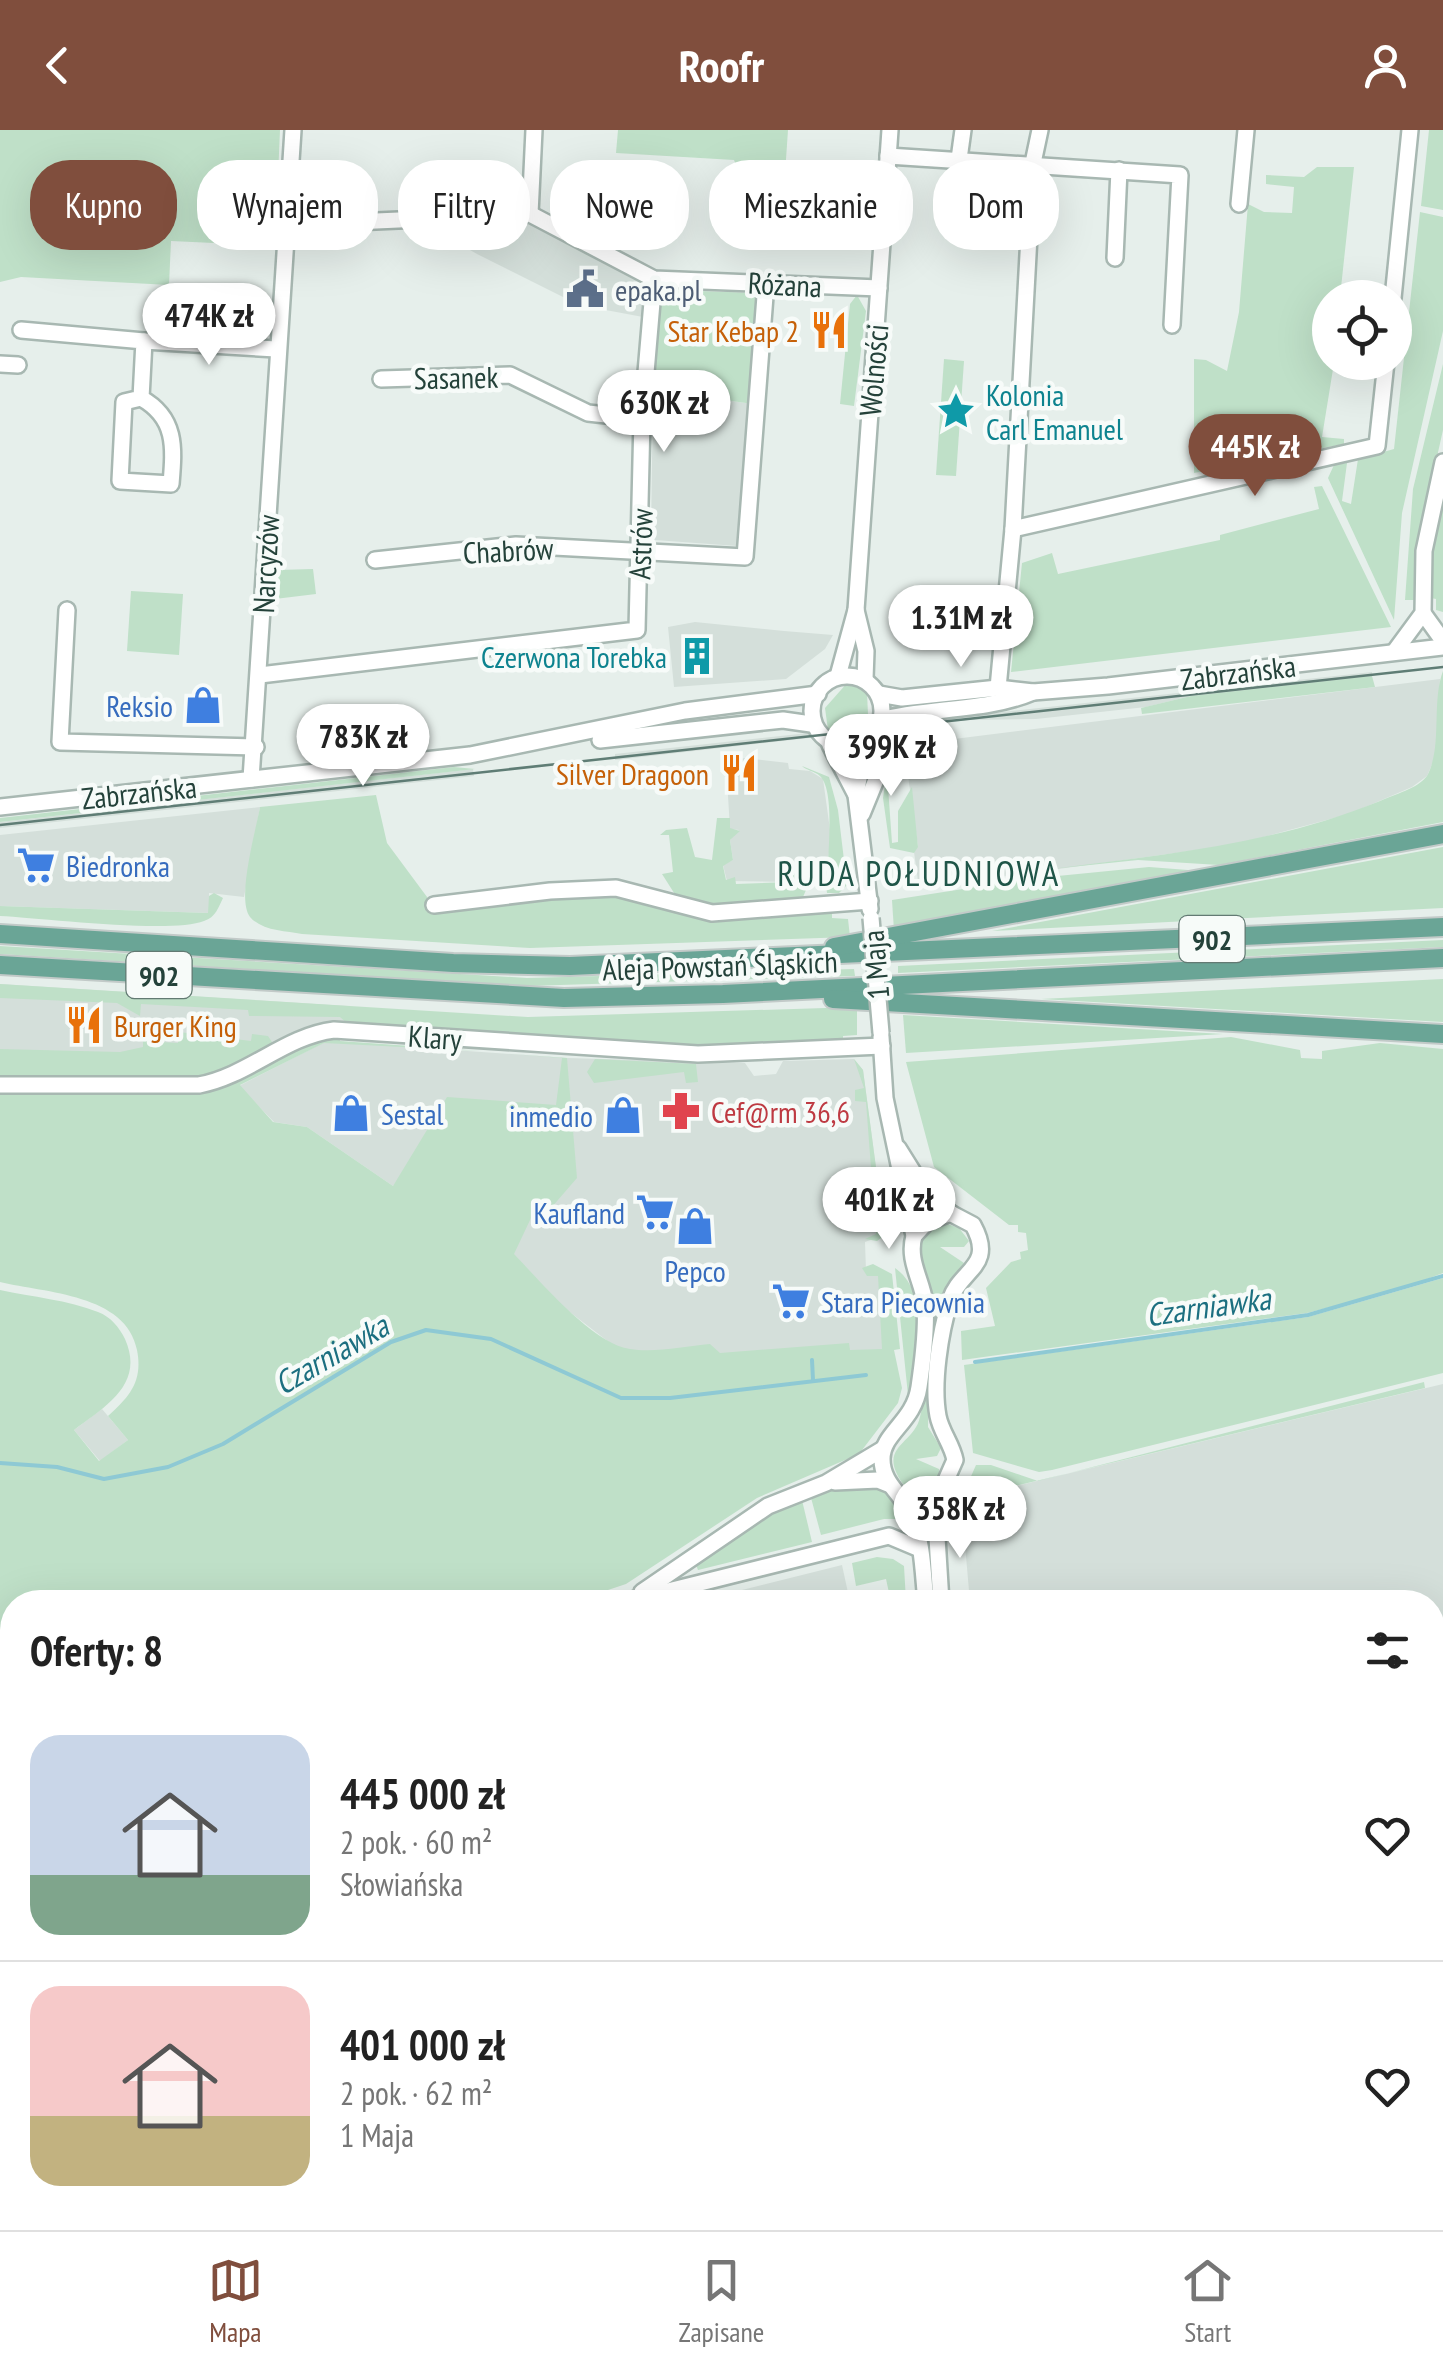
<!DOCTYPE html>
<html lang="pl">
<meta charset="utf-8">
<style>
:root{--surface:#fff;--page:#f6f6f6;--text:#222;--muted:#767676;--line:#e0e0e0;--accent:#804e3d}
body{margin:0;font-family:"PT Sans Narrow",sans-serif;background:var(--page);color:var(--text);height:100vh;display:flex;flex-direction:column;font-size:38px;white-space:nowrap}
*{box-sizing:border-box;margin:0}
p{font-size:32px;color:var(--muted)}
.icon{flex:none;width:55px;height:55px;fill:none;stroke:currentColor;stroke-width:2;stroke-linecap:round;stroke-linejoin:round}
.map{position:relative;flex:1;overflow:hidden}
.drawer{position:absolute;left:0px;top:1460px;width:1445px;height:640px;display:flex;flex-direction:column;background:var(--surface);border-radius:40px 40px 0 0;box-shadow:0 10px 40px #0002}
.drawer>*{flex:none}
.banner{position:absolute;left:30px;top:30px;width:1385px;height:90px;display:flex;gap:20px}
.fabs{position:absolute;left:1312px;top:150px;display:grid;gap:20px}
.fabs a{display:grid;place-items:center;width:100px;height:100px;border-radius:50%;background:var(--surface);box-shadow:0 10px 40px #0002;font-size:50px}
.price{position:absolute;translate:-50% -85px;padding:0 22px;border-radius:35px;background:#fff;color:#222;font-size:32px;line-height:65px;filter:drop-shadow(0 2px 5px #0008)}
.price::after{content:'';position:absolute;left:50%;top:60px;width:30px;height:22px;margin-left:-15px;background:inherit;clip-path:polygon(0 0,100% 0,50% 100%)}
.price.active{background:var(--accent);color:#fff}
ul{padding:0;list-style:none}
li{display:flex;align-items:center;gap:30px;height:250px;padding:0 30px}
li+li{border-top:2px solid var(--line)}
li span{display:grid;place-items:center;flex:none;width:280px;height:200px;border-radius:30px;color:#555}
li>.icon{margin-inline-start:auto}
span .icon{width:120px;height:120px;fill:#fffc;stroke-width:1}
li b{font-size:42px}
h2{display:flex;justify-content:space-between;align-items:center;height:120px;padding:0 30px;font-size:42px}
.chip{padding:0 35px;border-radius:40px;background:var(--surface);box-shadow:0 10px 40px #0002;font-size:35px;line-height:90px}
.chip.active{background:var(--accent);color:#fff}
header{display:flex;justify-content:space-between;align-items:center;height:130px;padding:0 30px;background:var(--accent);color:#fff;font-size:45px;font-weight:700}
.tabs{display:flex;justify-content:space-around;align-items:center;height:140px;border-top:2px solid var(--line);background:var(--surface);font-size:28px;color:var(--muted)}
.tabs a{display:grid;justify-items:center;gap:5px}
.tabs .active{color:var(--accent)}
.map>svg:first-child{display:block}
.built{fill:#d4dfda}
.green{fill:#bfe0c8}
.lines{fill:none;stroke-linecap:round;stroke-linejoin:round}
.stream{stroke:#8ec9d4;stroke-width:4}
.minor-casing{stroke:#a8b8b2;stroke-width:20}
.major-casing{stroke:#c2cac8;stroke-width:22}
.minor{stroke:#fff;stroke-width:15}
.major{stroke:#6aa596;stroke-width:18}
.tram{stroke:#5f7d75;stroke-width:2.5}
.minor-bridge-casing{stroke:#a8b8b2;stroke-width:20;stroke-linecap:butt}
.minor-bridge{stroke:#fff;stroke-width:15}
.labels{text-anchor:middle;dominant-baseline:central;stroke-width:9;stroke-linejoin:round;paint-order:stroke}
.shield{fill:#f7fbf9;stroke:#637a73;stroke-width:2.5}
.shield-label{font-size:28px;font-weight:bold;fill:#24423a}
.street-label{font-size:30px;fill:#24423a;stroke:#f7fbf9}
.service-label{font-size:30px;fill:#4e5e75;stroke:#f7fbf9;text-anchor:start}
.food-label{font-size:30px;fill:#c56008;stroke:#f7fbf9;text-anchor:end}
.culture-label{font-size:30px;fill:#0d838f;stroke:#f7fbf9;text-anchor:start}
.shop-label{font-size:30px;fill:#366cbe;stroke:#f7fbf9;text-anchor:end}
.health-label{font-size:30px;fill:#be3a42;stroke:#f7fbf9;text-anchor:start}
.water-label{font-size:32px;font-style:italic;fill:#1c6f80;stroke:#f7fbf9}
.quarter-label{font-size:35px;letter-spacing:2.5px;fill:#1f5548;stroke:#f7fbf9}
</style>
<header><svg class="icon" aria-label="back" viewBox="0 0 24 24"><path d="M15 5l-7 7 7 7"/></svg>Roofr<svg class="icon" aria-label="person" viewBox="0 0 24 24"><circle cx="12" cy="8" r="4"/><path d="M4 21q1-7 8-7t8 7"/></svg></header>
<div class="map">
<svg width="1443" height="2100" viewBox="0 0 1443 2100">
<rect width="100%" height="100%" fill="#e6efeb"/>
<g class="built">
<polygon points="527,91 643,150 643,187 579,175 477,124 463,116 456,103 455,95"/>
<polygon points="653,260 753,274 742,411 737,416 655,410 651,404"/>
<polygon points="695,492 784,501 833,505 825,519 786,549 674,557 668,497"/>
<polygon points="1372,542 1372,547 1191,566 1146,577 1036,589 968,590 615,630 615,624"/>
<polygon points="1440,549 1436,625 1427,646 1412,657 1349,684 1234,715 919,758 914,722 918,716 907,639 924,626 947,621 946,610"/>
<polygon points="745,628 788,633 789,639 810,641 823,649 831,707 826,744 789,741 790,752 727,751 723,735 733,730 730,710 739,700 730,699 726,632"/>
<polygon points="473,639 474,646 0,698 0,692"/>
<polygon points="260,677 244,767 209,763 209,783 0,776 0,705"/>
<polygon points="0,854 348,876 348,894 227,940 0,947"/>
<polygon points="339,912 567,928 745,933 754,946 776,944 783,931 854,929 863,940 885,1105 865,1112 866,1141 879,1142 894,1219 640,1236 532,1153 403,1043 393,1056 307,997 274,992 239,956 323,913"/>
<polygon points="1443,1254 1443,1567 1433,1631 1432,1472 970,1472 961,1369"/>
<polygon points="102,1279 128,1310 100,1331 74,1300"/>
<polygon points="842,1435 850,1472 694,1472"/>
<polygon points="76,2088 704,2088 729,2099 65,2100"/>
</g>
<g class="green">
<polygon points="0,0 280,0 275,116 171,111 169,155 21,147 0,152"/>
<polygon points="618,0 788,0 785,44 739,43 734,30 616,23"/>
<polygon points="1429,0 1443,0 1443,80 1421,76"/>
<polygon points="1317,37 1354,37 1340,167 1330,168 1330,232 1334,233 1322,307 1344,309 1344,314 1194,343 1194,229 1206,230 1227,241 1239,182 1248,74 1264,82 1292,83 1294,57 1266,54 1266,45 1304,47"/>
<polygon points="1420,82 1443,87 1443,201 1402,383 1394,490 1328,348 1334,335 1347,333 1342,371 1351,374 1358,329 1394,319"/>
<polygon points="670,160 756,163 753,274 653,260 660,172"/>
<polygon points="857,165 866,181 854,276 840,274 850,174"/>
<polygon points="944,229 964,231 956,346 936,345"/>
<polygon points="1443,234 1443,300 1420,403 1416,470 1405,470 1413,359"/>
<polygon points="1322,356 1391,497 1011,542 1022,433 1052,423 1058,444 1220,410 1220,405 1319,379 1314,357"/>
<polygon points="1443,368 1443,482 1436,480 1436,469 1431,468 1432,418"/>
<polygon points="313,439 316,464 275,469 277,440"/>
<polygon points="131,461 183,464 179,525 127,521"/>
<path d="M1443,541V692L1219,735L1138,730L1051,739C1163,725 1275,714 1380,671C1395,664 1417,659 1427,646C1443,616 1431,573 1443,541Z"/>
<polygon points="1372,546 1375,557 1142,584 1141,578 1191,566"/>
<polygon points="848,552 867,563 868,584 858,597 828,600 825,578"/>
<polygon points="945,604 948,621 924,626 888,657 892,713 898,712 898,681 912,657 918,717 914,723 890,718 883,668 887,642 933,608"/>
<path d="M802,636L829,647L838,680L847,755L839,763H827C826,739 837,662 820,646C815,641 805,640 802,636Z"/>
<polygon points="454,637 475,639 0,692 0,688"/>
<path d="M376,665L387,713L430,771L515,772L605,764L694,785L734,788L832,782V788L848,789L850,807L530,818L302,804C285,801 262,801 250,787C236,769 256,700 260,677Z"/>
<polygon points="717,688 730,688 730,698 740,701 730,710 733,730 723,736 726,750 735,747 736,754 789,752 789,741 798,741 809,753 803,767 718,775 676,766 662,744 673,742 669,705 660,705 666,700 687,698 695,727 712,730"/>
<polygon points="1443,717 1443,778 992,801"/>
<polygon points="1149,737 1214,742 894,801 892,770 1027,749"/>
<path d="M214,763L223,768C218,778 216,787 204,791C172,804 41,788 0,786V776L208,783L209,766Z"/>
<polygon points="1443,810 1443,817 898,843 898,836"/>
<polygon points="0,816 527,848 854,839 855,846 527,856 0,824"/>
<polygon points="1443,849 1443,892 1041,869"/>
<polygon points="0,854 528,887 857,877 857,905 843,906 843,911 688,918 348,894 340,887 249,886 248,880 141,874 140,886 117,873 0,868"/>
<polygon points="903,885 1223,904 906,923"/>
<polygon points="179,902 251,911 252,904 268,906 274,915 227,940 197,949 0,947 0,919 120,922 143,917 143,911 178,913"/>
<path d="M339,907L340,911L480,921L324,913L240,955L273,992L307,997L393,1056L447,967L556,975L562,928L499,923L567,928L577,1048L551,1078L531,1088L514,1124C540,1151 593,1214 630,1219C655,1223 685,1216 710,1214L720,1223L849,1213L850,1220L882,1219L878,1146H867L862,1138L873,1134L892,1144L900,1219L894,1220L902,1258L898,1273L859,1324L757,1368L626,1454L572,1472H12V2088H30L23,2100H0V1160C32,1167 68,1170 98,1182C111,1187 119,1197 125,1209C145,1254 106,1276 74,1300L99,1331L128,1310L108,1286C130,1266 143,1251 137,1220C126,1164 46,1163 0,1152V960L198,962L231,953L299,916Z"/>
<polygon points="1231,907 1300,920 1301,928 1322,929 1322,921 1380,913 1443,919 1443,1143 1400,1159 1307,1183 962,1230 961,1201 995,1196 986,1158 1011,1132 1021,1129 1020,1122 1028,1120 1026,1103 1018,1102 1018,1095 1009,1095 934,1037 906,932"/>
<polygon points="595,929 696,934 698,952 686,953 684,942 594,953 587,942"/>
<polygon points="854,929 863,940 885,1105 877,1111 865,1109 876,1104 866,972 855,971 855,960 864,958"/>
<path d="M942,1092L959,1098L969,1111L964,1117H940L964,1133L942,1164L929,1250L928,1297L941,1318L937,1326L916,1329L939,1339L940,1345L928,1361H915L903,1354C876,1316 914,1315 920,1287C933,1235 920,1173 917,1120L923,1102Z"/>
<path d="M895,1138C932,1164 916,1226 908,1265Z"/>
<polygon points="1443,1148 1443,1243 1052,1340 1039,1342 973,1323 964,1235 1308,1187"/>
<polygon points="1424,1252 1425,1258 961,1369 976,1335 991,1335 1038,1351"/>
<polygon points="873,1353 884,1358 906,1389 884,1389 821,1405 810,1364"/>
<polygon points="801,1366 812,1412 698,1440 696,1435 747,1395"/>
<polygon points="877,1427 893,1429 904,1436 906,1471 891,1472 886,1449 856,1456 852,1433"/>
<polygon points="1443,1567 1443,1796 1433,1813 1433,1631"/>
<polygon points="1443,1930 1443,2100 1282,2100 1296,2088 1432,2088 1433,1943"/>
<polygon points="817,2088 945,2088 946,2100 818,2100"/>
<polygon points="1026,2088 1160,2088 1144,2100 1028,2100"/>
</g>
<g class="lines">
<g class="stream">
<polyline points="812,1230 813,1250"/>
<polyline points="975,1232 1308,1185 1443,1146"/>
<polyline points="0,1333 57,1337 104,1349 168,1337 223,1314 391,1212 426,1200 491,1209 621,1268 670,1268 866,1245"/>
<polyline points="1432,1773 1443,1755"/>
<polyline points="1432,2004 1443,1992"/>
</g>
<g class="minor-casing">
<g id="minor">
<polyline points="888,26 1180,45 1172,195"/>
<polyline points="959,29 963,0"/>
<polyline points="1239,74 1246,0"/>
<polyline points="530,84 534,0"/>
<polyline points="287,95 530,84 654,149 879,158"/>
<polyline points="1115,128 1119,40"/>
<polyline points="1393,168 1410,0"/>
<path d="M21,200L144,211L141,268L124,272L120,351L171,354C174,318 177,288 141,268"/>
<polyline points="144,211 276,219"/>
<polyline points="0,234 18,235"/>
<polyline points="381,249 510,245 588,283 642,289"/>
<polyline points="1013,399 1377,316 1386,232"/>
<polyline points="375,430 516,415 745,427 766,153"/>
<polyline points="67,480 60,612 256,617"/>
<polyline points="856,480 866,521 865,549"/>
<polyline points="1423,483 1443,511"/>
<polyline points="1395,521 1423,483 1424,421 1443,332"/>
<polyline points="260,545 637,500 642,289 654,149"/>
<circle cx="847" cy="581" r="35"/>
<polyline points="838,546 856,480 890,0"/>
<polyline points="998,558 1013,399 1033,33 1040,0"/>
<polyline points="879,564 902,568 998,558 1033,562 1108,556 1443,517"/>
<path d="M880,590C930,577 986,582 1033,562"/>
<polyline points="600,610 783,590 811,594"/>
<polyline points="830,615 856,665 870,779"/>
<polyline points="251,649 293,0"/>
<polyline points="856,665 866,610"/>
<polyline points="0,677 470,625 685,581 818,564"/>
<polyline points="862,684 891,613 924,583"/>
<polyline points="434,775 550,761 616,758 712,783 870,771"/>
<path d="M881,907L885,968L914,1106C907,1130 922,1150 925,1173C927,1200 923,1230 919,1257C914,1292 882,1303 882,1329C882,1353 901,1363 910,1382C923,1409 923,1444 926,1472"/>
<path d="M0,955H199C248,946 285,906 334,900L698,924L882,916"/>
<path d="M898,1018L933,1074L973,1095C996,1137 960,1139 950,1170C940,1203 932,1253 938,1286C941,1302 952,1314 955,1330L935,1375L941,1472"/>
<polyline points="914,1106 927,1092 951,1083"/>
<polyline points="835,1352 878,1350 888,1354"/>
<polyline points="642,1462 768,1376 826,1353 883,1319"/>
<polyline points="624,1472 889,1406 920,1419"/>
<polyline points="965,2088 967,2100"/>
<polyline points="1004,2088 1005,2100"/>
<polyline points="43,2100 51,2088"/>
</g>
</g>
<g class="major-casing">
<g id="major">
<polyline points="0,804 453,833 570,836 1443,797"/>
<polyline points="834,817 1443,704"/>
<polyline points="0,835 564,868 723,864 1443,828"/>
<polyline points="833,869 1443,904"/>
<polyline points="1432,1878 1443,1862"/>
<polyline points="1432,1917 1443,1903"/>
<polyline points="810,2088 811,2100"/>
<polyline points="793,2100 793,2088"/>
<polyline points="1225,2100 1238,2088"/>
<polyline points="1259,2100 1273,2088"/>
</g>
</g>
<use href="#minor" class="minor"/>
<use href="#major" class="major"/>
<polyline class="tram" points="0,695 1443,537"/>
<g class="minor-bridge-casing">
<polyline id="minor-bridge" points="871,788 881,903"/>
</g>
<use href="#minor-bridge" class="minor-bridge"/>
</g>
<defs>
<g id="civic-bare" transform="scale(3)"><path d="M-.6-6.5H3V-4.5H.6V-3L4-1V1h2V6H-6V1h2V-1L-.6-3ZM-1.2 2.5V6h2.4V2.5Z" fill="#5c6f8a" stroke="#f7fbf9" stroke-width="2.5" paint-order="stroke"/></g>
<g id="restaurant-bare" transform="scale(3)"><path d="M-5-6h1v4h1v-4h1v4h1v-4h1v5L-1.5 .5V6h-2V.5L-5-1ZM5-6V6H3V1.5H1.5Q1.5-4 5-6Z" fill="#e8710a" stroke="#f7fbf9" stroke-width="2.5" paint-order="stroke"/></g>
<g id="sight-bare" transform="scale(3)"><path d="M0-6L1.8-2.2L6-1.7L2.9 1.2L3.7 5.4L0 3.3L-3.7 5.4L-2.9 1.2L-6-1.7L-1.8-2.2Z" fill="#0f9aa8" stroke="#f7fbf9" stroke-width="2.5" paint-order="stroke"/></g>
<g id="building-bare" transform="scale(3)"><path d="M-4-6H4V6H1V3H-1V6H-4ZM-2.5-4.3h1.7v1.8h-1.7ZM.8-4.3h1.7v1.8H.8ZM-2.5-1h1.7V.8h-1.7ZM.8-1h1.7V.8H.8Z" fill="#0f9aa8" stroke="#f7fbf9" stroke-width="2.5" paint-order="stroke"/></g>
<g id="shop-bare" transform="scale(3)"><path d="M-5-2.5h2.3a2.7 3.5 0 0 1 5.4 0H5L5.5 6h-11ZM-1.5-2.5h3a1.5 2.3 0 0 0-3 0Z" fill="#3f7fe0" stroke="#f7fbf9" stroke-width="2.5" paint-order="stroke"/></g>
<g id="supermarket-bare" transform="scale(3)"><path d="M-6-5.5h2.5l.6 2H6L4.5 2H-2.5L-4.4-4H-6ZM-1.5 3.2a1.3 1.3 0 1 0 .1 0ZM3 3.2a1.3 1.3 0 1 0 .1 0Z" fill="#3f7fe0" stroke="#f7fbf9" stroke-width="2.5" paint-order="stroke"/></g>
<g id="pharmacy-bare" transform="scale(3)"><path d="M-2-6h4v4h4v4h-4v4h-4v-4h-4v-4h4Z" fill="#e0444e" stroke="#f7fbf9" stroke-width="2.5" paint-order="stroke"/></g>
</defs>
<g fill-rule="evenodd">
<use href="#civic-bare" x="585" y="159"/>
<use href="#restaurant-bare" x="829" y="200"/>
<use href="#sight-bare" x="956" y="281"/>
<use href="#building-bare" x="697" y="526"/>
<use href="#shop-bare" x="203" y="575"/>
<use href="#restaurant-bare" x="739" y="643"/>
<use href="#supermarket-bare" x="36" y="735"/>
<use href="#restaurant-bare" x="84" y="895"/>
<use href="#pharmacy-bare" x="681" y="981"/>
<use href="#shop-bare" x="351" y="983"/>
<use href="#shop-bare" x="623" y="985"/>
<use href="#supermarket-bare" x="655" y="1082"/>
<use href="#shop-bare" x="695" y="1096"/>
<use href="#supermarket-bare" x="791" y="1171"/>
</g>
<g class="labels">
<g class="shield">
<rect x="1179.5" y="786" width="65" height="46" rx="8"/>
<rect x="126.5" y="822" width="65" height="46" rx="8"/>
</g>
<g class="shield-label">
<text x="1212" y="809">902</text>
<text x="159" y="845">902</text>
</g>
<g class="street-label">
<text transform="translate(785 154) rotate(3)">Różana</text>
<text transform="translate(873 240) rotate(-85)">Wolności</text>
<text transform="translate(456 247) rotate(-1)">Sasanek</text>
<text transform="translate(640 414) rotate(-88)">Astrów</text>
<text transform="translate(508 420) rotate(-3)">Chabrów</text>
<text transform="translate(265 434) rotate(-87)">Narcyzów</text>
<text transform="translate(1238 542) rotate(-7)">Zabrzańska</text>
<text transform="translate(139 662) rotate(-6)">Zabrzańska</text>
<text transform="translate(720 835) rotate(-2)">Aleja Powstań Śląskich</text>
<text transform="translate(875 835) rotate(-95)">1 Maja</text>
<text transform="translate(435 907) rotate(4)">Klary</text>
</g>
<g class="service-label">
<text x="615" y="159">epaka.pl</text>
</g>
<g class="food-label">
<text x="799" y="200">Star Kebap 2</text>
<text x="709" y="643">Silver Dragoon</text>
<text x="114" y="895" text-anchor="start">Burger King</text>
</g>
<g class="culture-label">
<text x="986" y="264">Kolonia<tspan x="986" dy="34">Carl Emanuel</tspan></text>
<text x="667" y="526" text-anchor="end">Czerwona Torebka</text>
</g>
<g class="shop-label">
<text x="173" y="575">Reksio</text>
<text x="66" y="735" text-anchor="start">Biedronka</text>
<text x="381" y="983" text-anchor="start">Sestal</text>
<text x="593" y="985">inmedio</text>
<text x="625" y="1082">Kaufland</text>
<text x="695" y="1140" text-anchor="middle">Pepco</text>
<text x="821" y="1171" text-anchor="start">Stara Piecownia</text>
</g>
<g class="health-label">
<text x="711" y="981">Cef@rm 36,6</text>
</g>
<g class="water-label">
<text transform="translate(1208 1176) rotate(-8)">Czarniawka</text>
<text transform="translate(331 1224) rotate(-30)">Czarniawka</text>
</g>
<g class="quarter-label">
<text x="919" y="743">RUDA POŁUDNIOWA</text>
</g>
</g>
</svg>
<div class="fabs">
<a><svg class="icon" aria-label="locate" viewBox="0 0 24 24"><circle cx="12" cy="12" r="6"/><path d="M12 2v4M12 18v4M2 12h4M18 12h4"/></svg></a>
</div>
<b class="price" style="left:209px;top:238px">474K zł</b>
<b class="price" style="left:664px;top:325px">630K zł</b>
<b class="price active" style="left:1255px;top:369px">445K zł</b>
<b class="price" style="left:961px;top:540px">1.31M zł</b>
<b class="price" style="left:363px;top:659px">783K zł</b>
<b class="price" style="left:891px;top:669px">399K zł</b>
<b class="price" style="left:889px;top:1122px">401K zł</b>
<b class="price" style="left:960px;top:1431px">358K zł</b>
<div class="banner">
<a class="chip active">Kupno</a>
<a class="chip">Wynajem</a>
<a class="chip">Filtry</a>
<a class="chip">Nowe</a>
<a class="chip">Mieszkanie</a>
<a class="chip">Dom</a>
</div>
<section class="drawer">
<h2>Oferty: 8<svg class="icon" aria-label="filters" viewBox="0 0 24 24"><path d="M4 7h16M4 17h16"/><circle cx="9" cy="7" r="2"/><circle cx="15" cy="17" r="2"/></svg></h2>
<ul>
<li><span style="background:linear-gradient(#c9d6e8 70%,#7fa58c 0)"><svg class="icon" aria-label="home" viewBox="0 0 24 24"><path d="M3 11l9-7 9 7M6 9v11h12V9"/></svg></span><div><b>445 000 zł</b><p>2 pok. · 60 m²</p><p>Słowiańska</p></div><svg class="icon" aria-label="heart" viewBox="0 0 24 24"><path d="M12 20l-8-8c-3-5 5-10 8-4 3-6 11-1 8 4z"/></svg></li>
<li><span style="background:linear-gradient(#f6c9c9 65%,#c2b280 0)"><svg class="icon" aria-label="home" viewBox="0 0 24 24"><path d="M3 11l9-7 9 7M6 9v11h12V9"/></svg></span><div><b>401 000 zł</b><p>2 pok. · 62 m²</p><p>1 Maja</p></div><svg class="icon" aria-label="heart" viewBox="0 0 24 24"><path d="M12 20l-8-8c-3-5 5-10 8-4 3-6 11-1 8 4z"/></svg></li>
</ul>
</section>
</div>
<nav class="tabs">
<a class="active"><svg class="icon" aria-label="map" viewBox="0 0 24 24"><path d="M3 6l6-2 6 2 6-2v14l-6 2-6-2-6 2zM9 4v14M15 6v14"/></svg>Mapa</a>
<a><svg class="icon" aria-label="saved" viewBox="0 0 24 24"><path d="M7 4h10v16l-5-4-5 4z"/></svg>Zapisane</a>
<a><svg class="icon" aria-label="home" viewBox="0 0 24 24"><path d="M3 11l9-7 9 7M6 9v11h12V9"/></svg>Start</a>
</nav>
